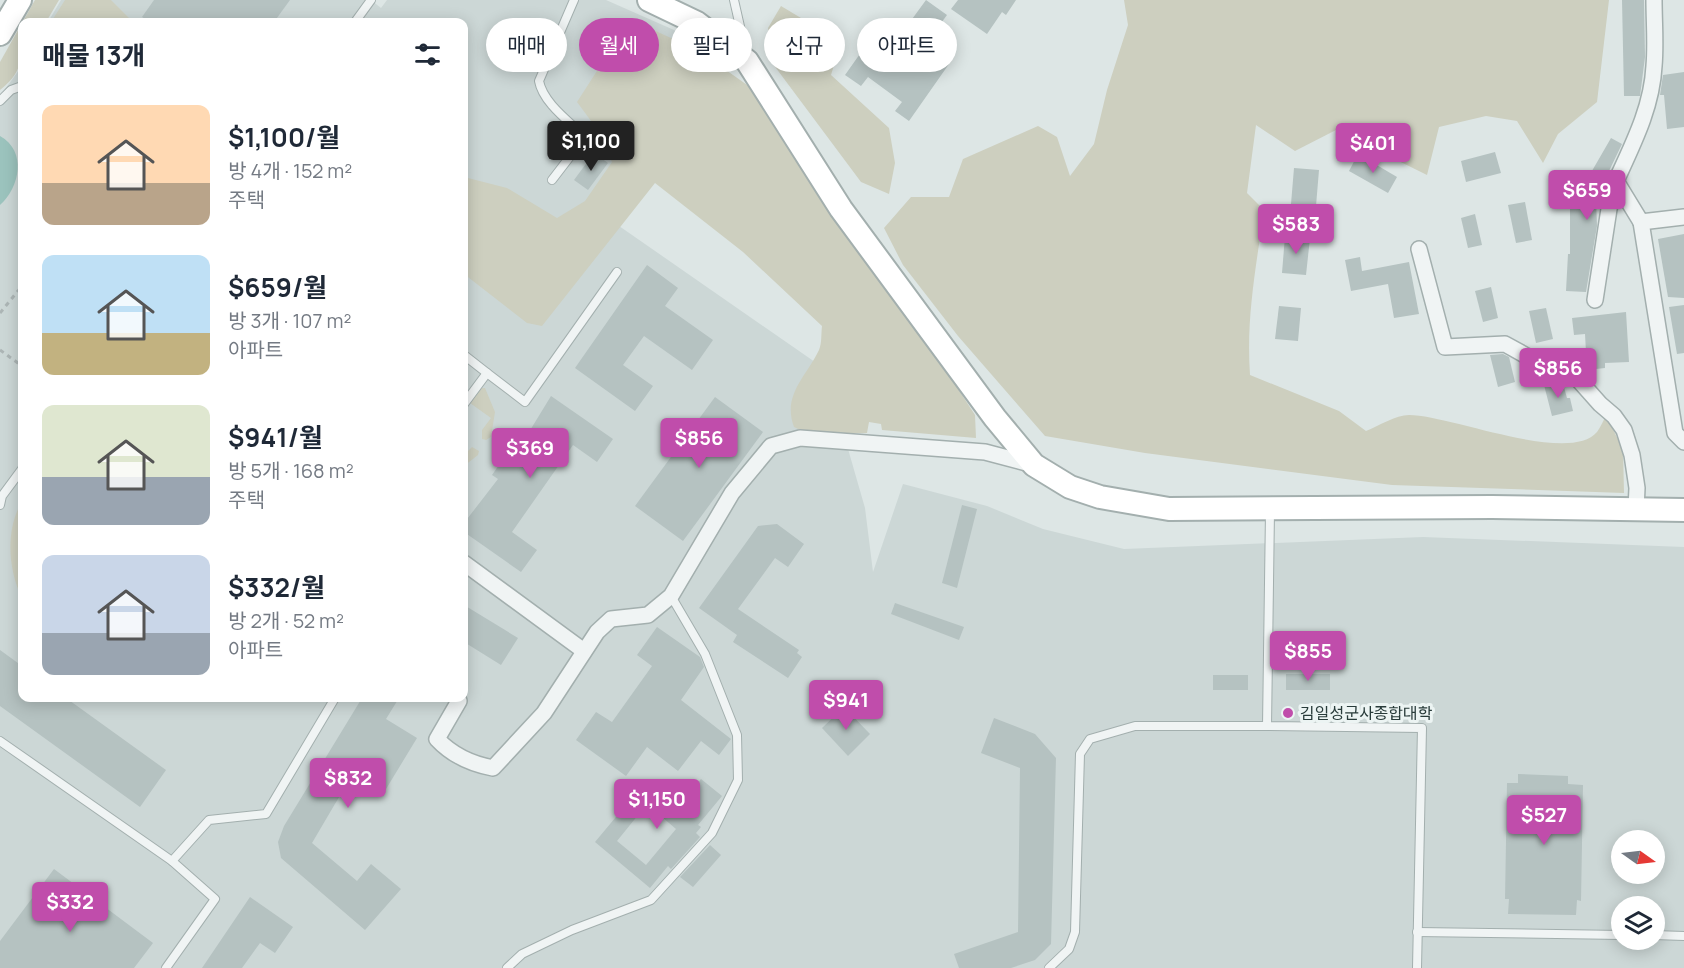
<!DOCTYPE html>
<html lang="ko">
<meta charset="utf-8">
<style>
:root{--surface:#fff;--page:#f6f6f7;--text:#1f2937;--muted:#747a83;--accent:#c04dab}
body{margin:0;font-family:Manrope,"Noto Sans KR",sans-serif;background:var(--page);color:var(--text);height:100vh;display:flex;flex-direction:column;font-size:22px;white-space:nowrap}
*{box-sizing:border-box;margin:0}
p{font-size:20px;color:var(--muted)}
.icon{flex:none;width:33px;height:33px;fill:none;stroke:currentColor;stroke-width:2;stroke-linecap:round;stroke-linejoin:round}
.map{position:relative;flex:1;overflow:hidden}
.sheet{position:absolute;left:18px;top:18px;width:450px;height:684px;display:flex;flex-direction:column;background:var(--surface);border-radius:12px;box-shadow:0 3px 15px #0003}
.sheet>*{flex:none}
.guide{position:absolute;left:486px;top:18px;width:570px;height:54px;display:flex;gap:12px}
.needle{width:39px;rotate:104deg}
.fabs{position:absolute;left:1611px;top:830px;display:grid;gap:12px}
.fabs a{display:grid;place-items:center;width:54px;height:54px;border-radius:50%;background:var(--surface);box-shadow:0 3px 15px #0003;font-size:30px}
.price{position:absolute;translate:-50% -51px;padding:0 14px;border-radius:6px;background:var(--accent);color:#fff;font-size:20px;line-height:39px;filter:drop-shadow(0 2px 3px #0008)}
.price::after{content:'';position:absolute;left:50%;top:36px;width:18px;height:14px;margin-left:-9px;background:inherit;clip-path:polygon(0 0,100% 0,50% 100%)}
.price.selected{background:#222;color:#fff}
ul{padding:0;list-style:none}
li{display:flex;align-items:center;gap:18px;height:150px;padding:0 24px}
li span{display:grid;place-items:center;flex:none;width:168px;height:120px;border-radius:12px;color:#555}
li>.icon{margin-inline-start:auto}
span .icon{width:72px;height:72px;fill:#fffc;stroke-width:1}
li b{font-size:26px}
h2{display:flex;justify-content:space-between;align-items:center;height:72px;padding:0 24px;font-size:26px}
.pill{padding:0 21px;border-radius:27px;background:var(--surface);box-shadow:0 3px 15px #0003;font-size:21px;line-height:54px}
.pill.selected{background:var(--accent);color:#fff}
.map>svg:first-child{display:block}
.built{fill:#ccd7d6;fill-rule:evenodd}
.green{fill:#cdcfbf}
.water{fill:#9bc3bd}
.building{fill:#b5c2c1;fill-rule:evenodd}
.lines{fill:none;stroke-linecap:round;stroke-linejoin:round}
.lane-casing{stroke:#a3afae;stroke-width:10}
.street-casing{stroke:#a3afae;stroke-width:18}
.secondary-casing{stroke:#a3afae;stroke-width:26}
.path{stroke:#acb5b5;stroke-width:3;stroke-dasharray:4.5 4.5;stroke-linecap:butt}
.lane{stroke:#f0f4f4;stroke-width:8}
.street{stroke:#f0f4f4;stroke-width:15}
.secondary{stroke:#fff;stroke-width:22}
.poi-dot{fill:#c04dab;stroke:#ecf4f3;stroke-width:2}
.labels{text-anchor:middle;dominant-baseline:central;stroke-width:6;stroke-linejoin:round;paint-order:stroke}
.poi-label{font-size:16px;fill:#283b3a;stroke:#ecf4f3;text-anchor:start}
</style>
<div class="map">
<svg width="1684" height="968" viewBox="0 0 1684 968">
<rect width="100%" height="100%" fill="#dde6e5"/>
<path class="built" d="M61,0H371L381,8L387,0H606L674,30L725,64L609,219L825,369L865,508L873,572L903,484L987,506L1043,529L1124,549L1423,537L1684,547V968H0V96L22,66V698H464V22H48ZM1622,840H1654V873H1622ZM1622,906H1654V939H1622Z"/>
<g class="green">
<path d="M35,0H59L46,22H22C22,53 26,70 0,90V62Z"/>
<polygon points="65,0 111,0 129,18 126,22 51,22"/>
<path d="M1124,0H1609L1597,102L1558,134L1543,163L1517,121L1486,116L1439,127L1427,175L1336,130L1295,151L1256,125L1247,193L1264,210C1256,268 1246,317 1250,375L1339,411L1366,431C1378,426 1396,415 1409,415C1450,415 1569,465 1597,432C1600,428 1603,421 1606,416L1623,449L1624,493L1392,485L1145,453L1045,436L958,336L903,265L884,228L911,197H949L963,159L1038,126L1057,137L1070,176L1094,144L1107,90L1128,25Z"/>
<polygon points="781,6 841,42 831,75 889,128 895,163 889,194 861,182 773,64 768,28"/>
<path d="M634,21L699,51L750,87L901,301L975,415L976,438L882,430L881,424L869,422L867,433L809,434L794,427C782,395 806,377 819,350C822,343 821,334 822,326L743,252L655,183L542,326L527,323L464,274V177L507,188L557,218L585,201L612,162L594,125L577,102L604,60L619,30Z"/>
<polygon points="482,388 485,388 495,412 491,437 486,440 482,439 482,430 491,418 470,403"/>
<polygon points="472,447 479,451 478,455 464,466 464,455"/>
<path d="M22,501V599C8,568 5,531 22,501Z"/>
</g>
<path class="water" d="M0,136C27,151 20,187 0,205Z"/>
<g class="building">
<polygon points="154,0 290,0 274,22 150,22 142,17"/>
<polygon points="926,0 947,15 924,46 949,64 909,121 895,111 902,102 868,77 861,86 845,75 862,51 880,63"/>
<polygon points="958,0 1016,0 1006,15 1002,12 987,34 951,9"/>
<polygon points="1622,0 1644,0 1645,57 1640,96 1624,96"/>
<polygon points="1684,72 1684,127 1667,129 1664,95 1660,95 1663,75"/>
<polygon points="1611,138 1622,144 1596,198 1597,226 1586,292 1566,291 1568,254 1570,254 1570,209"/>
<polygon points="1495,152 1501,173 1466,182 1461,161"/>
<polygon points="594,153 608,163 588,190 574,180"/>
<polygon points="1358,154 1397,177 1388,193 1349,171"/>
<polygon points="1294,168 1319,170 1316,206 1291,204"/>
<polygon points="1525,202 1532,240 1516,243 1508,205"/>
<polygon points="1475,214 1482,245 1468,248 1461,218"/>
<polygon points="1684,234 1684,298 1668,297 1658,239"/>
<polygon points="1285,236 1310,238 1306,275 1282,273"/>
<polygon points="1360,257 1362,271 1409,262 1419,314 1394,318 1388,284 1351,291 1345,260"/>
<polygon points="647,265 678,288 665,306 713,340 692,370 644,336 623,365 653,386 635,411 575,368"/>
<polygon points="1491,287 1498,318 1483,322 1475,291"/>
<polygon points="1684,305 1684,353 1677,354 1669,307"/>
<polygon points="1279,306 1301,308 1298,341 1275,339"/>
<polygon points="1546,308 1553,339 1536,343 1529,311"/>
<polygon points="1626,312 1629,362 1605,363 1605,368 1587,370 1585,334 1574,335 1572,318"/>
<polygon points="1503,354 1509,357 1515,382 1498,387 1490,355"/>
<polygon points="1562,380 1567,398 1570,398 1573,411 1552,416 1544,385"/>
<polygon points="551,396 613,439 597,462 573,445 512,532 537,550 521,572 464,532 464,523 498,479 492,475 512,446 518,450"/>
<polygon points="715,397 763,432 683,541 635,506"/>
<polygon points="962,505 977,509 957,588 942,583"/>
<polygon points="777,524 804,544 788,567 775,558 738,609 799,650 797,653 802,657 788,678 733,642 737,635 699,608 758,526"/>
<polygon points="895,603 964,627 959,640 891,614"/>
<polygon points="464,605 518,638 501,665 464,642"/>
<polygon points="657,627 700,657 704,667 681,700 731,739 719,755 701,741 678,771 647,747 626,776 576,740 596,712 612,722 652,666 637,655"/>
<polygon points="0,650 22,666 22,698 66,698 166,770 140,807 0,706"/>
<rect x="1286" y="674" width="44" height="16"/>
<rect x="1213" y="675" width="35" height="15"/>
<polygon points="362,698 399,698 386,719 417,738 383,794 352,775 312,843 357,881 371,864 401,889 365,930 281,858 278,842 284,826"/>
<polygon points="844,707 870,734 848,756 822,728"/>
<polygon points="994,718 1035,734 1056,758 1051,944 1035,960 1011,968 959,968 954,954 1018,932 1020,768 981,753"/>
<polygon points="1518,774 1568,776 1568,784 1583,785 1581,901 1577,900 1576,915 1508,914 1509,899 1505,899 1507,783 1518,783"/>
<path d="M701,779L722,796L698,825L701,827L696,833L700,837L671,869L668,866L650,888L595,842L646,781L677,807ZM647,804L676,829L646,865L617,841Z"/>
<polygon points="710,845 721,855 693,887 680,877"/>
<polygon points="54,869 153,943 134,968 0,968 0,941"/>
<polygon points="250,897 293,927 275,953 260,943 242,968 202,968"/>
</g>
<g class="lines">
<g class="lane-casing">
<g id="lane">
<polyline points="734,0 746,53"/>
<polyline points="355,22 371,0"/>
<polyline points="0,101 11,90 22,86"/>
<path d="M552,180L585,137C570,122 543,103 539,81L574,0"/>
<polyline points="464,355 487,373"/>
<polyline points="464,404 487,373 525,402 617,272"/>
<polyline points="0,505 2,496 22,469"/>
<polyline points="1270,511 1267,726 1422,728 1417,968"/>
<polyline points="0,741 172,861 215,899 166,968"/>
<polyline points="172,861 209,820 266,814 335,698"/>
<polyline points="1417,932 1622,935"/>
<polyline points="1654,935 1684,936"/>
<polyline points="507,968 522,954 572,930 651,900 712,833 738,780 737,735 705,654 671,596"/>
<polyline points="1049,968 1069,949 1075,932 1080,754 1090,739 1135,726 1267,726"/>
</g>
</g>
<g class="street-casing">
<g id="street">
<path d="M1654,0C1654,22 1656,44 1654,66C1652,107 1633,144 1616,181L1641,222L1684,217"/>
<polyline points="1641,222 1675,433 1684,442"/>
<polyline points="1419,249 1445,347 1505,344 1532,359 1556,361 1568,368 1600,404 1614,416 1624,430 1632,455 1637,488 1636,509"/>
<polyline points="1595,300 1609,209 1616,181"/>
<polyline points="464,563 584,651"/>
<path d="M459,701L437,739C452,755 471,764 493,768L544,713L597,632L611,619L648,615L671,596L732,493L771,446L800,438L985,452L1034,465"/>
</g>
</g>
<g class="secondary-casing">
<g id="secondary">
<polyline points="649,0 697,23 747,61 841,209 995,418 1034,465 1070,487 1100,497 1169,509 1492,507 1684,510"/>
<polyline points="0,34 20,0"/>
</g>
</g>
<g class="path">
<polyline points="0,313 22,286"/>
<polyline points="0,350 22,366"/>
</g>
<use href="#lane" class="lane"/>
<use href="#street" class="street"/>
<use href="#secondary" class="secondary"/>
</g>
<circle class="poi-dot" cx="1288" cy="713" r="6"/>
<g class="labels">
<g class="poi-label">
<text x="1300" y="713">김일성군사종합대학</text>
</g>
</g>
</svg>
<div class="fabs">
<a><svg class="needle" viewBox="-14 -14 28 28"><path d="M0-13l5 13h-10z" fill="#e53935"/><path d="M0 13l5-13h-10z" fill="#747a83"/></svg></a>
<a><svg class="icon" aria-label="layers" viewBox="0 0 24 24"><path d="M12 4l9 5-9 5-9-5zM3 14l9 5 9-5"/></svg></a>
</div>
<b class="price selected" style="left:591px;top:172px">$1,100</b>
<b class="price" style="left:1373px;top:174px">$401</b>
<b class="price" style="left:1587px;top:221px">$659</b>
<b class="price" style="left:1296px;top:255px">$583</b>
<b class="price" style="left:1558px;top:399px">$856</b>
<b class="price" style="left:699px;top:469px">$856</b>
<b class="price" style="left:530px;top:479px">$369</b>
<b class="price" style="left:1308px;top:682px">$855</b>
<b class="price" style="left:846px;top:731px">$941</b>
<b class="price" style="left:348px;top:809px">$832</b>
<b class="price" style="left:657px;top:830px">$1,150</b>
<b class="price" style="left:1544px;top:846px">$527</b>
<b class="price" style="left:70px;top:933px">$332</b>
<div class="guide">
<a class="pill">매매</a>
<a class="pill selected">월세</a>
<a class="pill">필터</a>
<a class="pill">신규</a>
<a class="pill">아파트</a>
</div>
<section class="sheet">
<h2>매물 13개<svg class="icon" aria-label="filters" viewBox="0 0 24 24"><path d="M4 7h16M4 17h16"/><circle cx="9" cy="7" r="2"/><circle cx="15" cy="17" r="2"/></svg></h2>
<ul>
<li><span style="background:linear-gradient(#ffd9b3 65%,#b9a48a 0)"><svg class="icon" aria-label="home" viewBox="0 0 24 24"><path d="M3 11l9-7 9 7M6 9v11h12V9"/></svg></span><div><b>$1,100/월</b><p>방 4개 · 152 m²</p><p>주택</p></div></li>
<li><span style="background:linear-gradient(#bfe0f5 65%,#c2b280 0)"><svg class="icon" aria-label="home" viewBox="0 0 24 24"><path d="M3 11l9-7 9 7M6 9v11h12V9"/></svg></span><div><b>$659/월</b><p>방 3개 · 107 m²</p><p>아파트</p></div></li>
<li><span style="background:linear-gradient(#dfe7d0 60%,#9aa5b1 0)"><svg class="icon" aria-label="home" viewBox="0 0 24 24"><path d="M3 11l9-7 9 7M6 9v11h12V9"/></svg></span><div><b>$941/월</b><p>방 5개 · 168 m²</p><p>주택</p></div></li>
<li><span style="background:linear-gradient(#c9d6e8 65%,#9aa5b1 0)"><svg class="icon" aria-label="home" viewBox="0 0 24 24"><path d="M3 11l9-7 9 7M6 9v11h12V9"/></svg></span><div><b>$332/월</b><p>방 2개 · 52 m²</p><p>아파트</p></div></li>
</ul>
</section>
</div>
